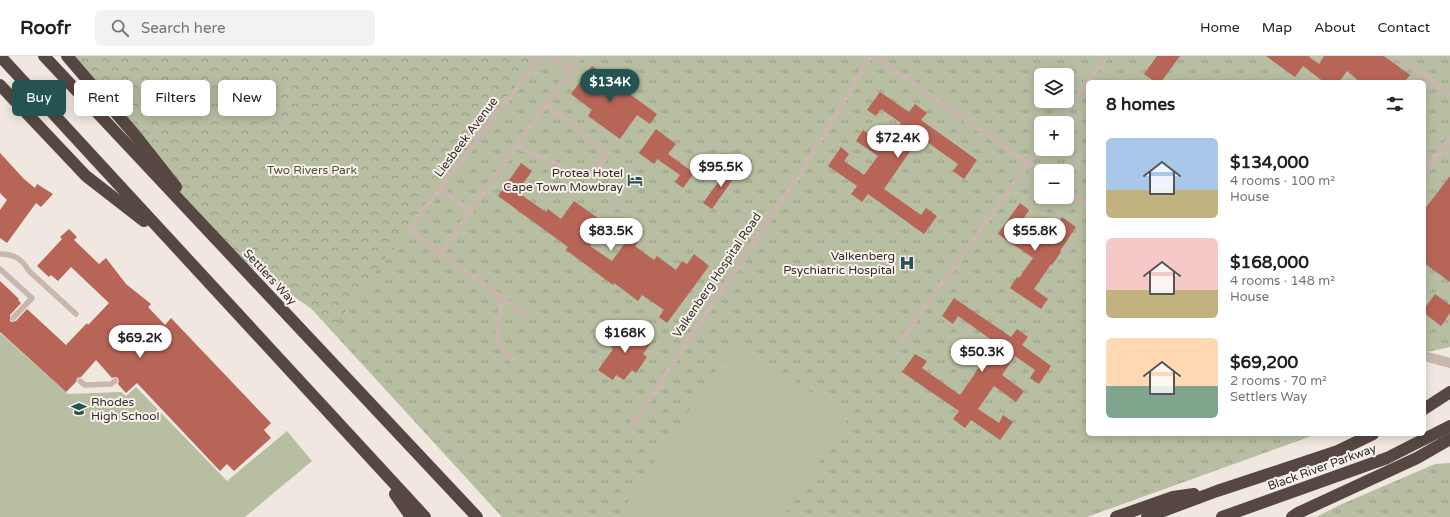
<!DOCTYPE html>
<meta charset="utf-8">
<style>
:root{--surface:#fff;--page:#f2f2f2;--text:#202124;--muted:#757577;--line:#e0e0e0;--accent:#255351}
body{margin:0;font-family:"Varela Round",sans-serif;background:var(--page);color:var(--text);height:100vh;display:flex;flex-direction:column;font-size:15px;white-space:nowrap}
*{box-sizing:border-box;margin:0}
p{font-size:13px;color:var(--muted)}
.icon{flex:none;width:22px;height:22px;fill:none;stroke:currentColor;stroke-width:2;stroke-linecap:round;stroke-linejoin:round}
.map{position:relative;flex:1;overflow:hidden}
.drawer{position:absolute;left:1086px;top:24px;width:340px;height:356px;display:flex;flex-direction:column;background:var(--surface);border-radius:6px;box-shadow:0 2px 10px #0003}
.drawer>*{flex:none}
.hud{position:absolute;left:12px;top:24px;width:380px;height:36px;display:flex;gap:8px}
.tools{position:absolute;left:1034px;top:12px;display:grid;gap:8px}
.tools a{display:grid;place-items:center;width:40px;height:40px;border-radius:6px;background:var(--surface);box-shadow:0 2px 10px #0003;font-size:20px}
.price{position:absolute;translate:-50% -34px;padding:0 9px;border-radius:14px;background:#fff;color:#222;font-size:13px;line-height:26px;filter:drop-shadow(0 1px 2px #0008)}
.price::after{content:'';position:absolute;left:50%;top:24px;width:12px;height:9px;margin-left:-6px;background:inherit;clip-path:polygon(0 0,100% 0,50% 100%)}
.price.current{background:var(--accent);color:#fff}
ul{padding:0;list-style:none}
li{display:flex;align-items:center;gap:12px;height:100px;padding:0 20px}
li span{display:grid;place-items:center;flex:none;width:112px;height:80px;border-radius:6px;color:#555}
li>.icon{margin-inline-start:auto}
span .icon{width:48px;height:48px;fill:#fffc;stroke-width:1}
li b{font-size:17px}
h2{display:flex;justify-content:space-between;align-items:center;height:48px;padding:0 20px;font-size:17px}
.tag{padding:0 14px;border-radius:6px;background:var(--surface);box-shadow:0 2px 10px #0003;font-size:14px;line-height:36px}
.tag.current{background:var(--accent);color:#fff}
header{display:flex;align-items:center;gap:24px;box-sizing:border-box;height:56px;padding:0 20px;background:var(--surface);border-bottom:1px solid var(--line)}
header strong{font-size:19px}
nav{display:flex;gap:22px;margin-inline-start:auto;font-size:14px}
.search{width:280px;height:36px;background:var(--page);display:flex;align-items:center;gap:10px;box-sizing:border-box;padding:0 14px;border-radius:6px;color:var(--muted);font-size:15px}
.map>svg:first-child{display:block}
.grass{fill:url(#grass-tufts);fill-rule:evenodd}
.park{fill:url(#park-crowns)}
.garden{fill:#b7bea2}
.building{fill:#b76557}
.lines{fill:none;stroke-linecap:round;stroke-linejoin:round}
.service{stroke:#c7b7ad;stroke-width:5.5}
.minor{stroke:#c7b7ad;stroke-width:10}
.motorway{stroke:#564743;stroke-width:12}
.labels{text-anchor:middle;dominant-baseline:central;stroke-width:4;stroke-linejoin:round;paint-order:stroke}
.street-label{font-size:12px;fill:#362d2b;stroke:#f8f1ec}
.park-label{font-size:12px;fill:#495232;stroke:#f8f1ec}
.poi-label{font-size:12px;fill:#362d2b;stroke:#f8f1ec;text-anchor:end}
</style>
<header>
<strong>Roofr</strong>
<div class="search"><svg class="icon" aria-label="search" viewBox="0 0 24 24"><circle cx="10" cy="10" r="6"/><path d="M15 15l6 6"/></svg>Search here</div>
<nav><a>Home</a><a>Map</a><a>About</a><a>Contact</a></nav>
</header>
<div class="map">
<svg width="1450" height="461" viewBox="0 0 1450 461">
<defs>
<pattern id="grass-tufts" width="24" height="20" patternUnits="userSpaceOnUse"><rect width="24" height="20" fill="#b7bea2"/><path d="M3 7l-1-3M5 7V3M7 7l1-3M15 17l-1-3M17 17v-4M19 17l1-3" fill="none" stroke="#969b84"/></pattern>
<pattern id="park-crowns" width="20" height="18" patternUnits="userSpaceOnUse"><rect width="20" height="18" fill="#b7bea2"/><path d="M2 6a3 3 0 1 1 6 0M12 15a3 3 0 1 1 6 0" fill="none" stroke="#969b84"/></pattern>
</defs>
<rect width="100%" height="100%" fill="#f0e7e0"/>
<g class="grass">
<path d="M80,0H1450V291L1427,296L1424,295V26H1088V378H1317L1087,461H502ZM1041,19H1067V45H1041ZM1041,67H1067V93H1041ZM1041,115H1067V141H1041Z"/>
<polygon points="1450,407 1450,461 1316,461 1342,448 1435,408"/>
</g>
<polygon class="park" points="67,0 541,0 335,269 222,191"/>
<g class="garden">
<polygon points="0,277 68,338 121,336 126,340 136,331 227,425 287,375 312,405 245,461 0,461"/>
<polygon points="736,285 849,362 783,461 634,461 623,453"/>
</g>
<g class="building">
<polygon points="1157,0 1180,0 1161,26 1155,26 1144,18"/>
<polygon points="1266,0 1310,0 1309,1 1319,8 1324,0 1384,0 1410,19 1404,26 1360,26 1347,15 1339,26 1324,26 1303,10 1295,21"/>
<polygon points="592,10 657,58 650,68 637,59 620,83 588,60 592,54 571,38"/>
<polygon points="880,36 909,56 915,48 927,57 921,64 977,104 964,123 953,115 958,108 920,81 884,133 921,159 926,152 937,160 924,178 868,138 862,146 851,138 857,130 828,110 841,91 849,98 844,105 864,119 878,100 856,85 863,74 886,89 901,67 881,53 876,60 867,54"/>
<polygon points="656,73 676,88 668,98 694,117 683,132 675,126 680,119 657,103 654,108 639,97"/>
<polygon points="0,97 24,123 35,132 37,128 53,138 41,151 36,147 7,187 0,182 0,154 7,144 0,137"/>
<polygon points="521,107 532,115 517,136 546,156 548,153 561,163 574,145 606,168 590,190 612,205 630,180 638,186 635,190 654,204 657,200 676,214 682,205 687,208 694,198 709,210 667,267 659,261 664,254 642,239 638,245 614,227 613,229 566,194 568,191 498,140"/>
<polygon points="730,110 738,116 712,153 703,147"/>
<polygon points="1450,120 1450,226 1424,207 1424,154"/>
<polygon points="1020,147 1029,154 1020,168 1045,185 1062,161 1076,171 1060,195 1061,196 1052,209 1051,208 1034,233 1048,243 1041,253 1010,232 1017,221 1019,222 1033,202 998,178"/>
<polygon points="69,173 77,181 74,184 99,208 106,202 126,228 151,248 148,251 165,269 171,262 271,367 264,374 271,382 234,415 227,408 220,415 137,327 126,337 118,328 119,325 118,322 115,321 112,322 96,304 81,321 77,322 76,326 66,336 0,276 0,225 19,243 18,244 21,247 10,259 10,265 12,266 16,265 27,253 66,289 87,267 88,269 109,247 71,211 58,225 51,219 49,221 37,210 62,183 60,181"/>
<polygon points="1435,238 1450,249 1450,257 1441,270 1424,257 1424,253"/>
<polygon points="954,242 1011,281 1017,273 1028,281 1022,289 1051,310 1039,328 1030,322 1035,314 1015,300 1002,319 1024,335 1016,346 994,330 978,353 999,367 1003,359 1013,366 1000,384 971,364 965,372 953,363 959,355 902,316 915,298 927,305 922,312 960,339 996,287 958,260 953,268 942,260"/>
<polygon points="622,267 651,287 643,298 647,301 636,317 632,314 624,324 616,319 613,324 598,314 613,293 611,292 619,279 616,277"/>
</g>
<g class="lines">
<g class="service">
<polyline points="874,0 1041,116"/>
<polyline points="1397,0 1450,39"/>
<polyline points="570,15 580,0"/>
<polyline points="1309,23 1313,26"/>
<polyline points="1058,67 1106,0"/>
<path d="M516,90L585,121C593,121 604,105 606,97L603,93L545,48"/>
<polyline points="1424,117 1450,83"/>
<polyline points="440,133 470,155"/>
<polyline points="1067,134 1088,149"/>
<path d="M0,198C14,198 22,203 29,215L76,258"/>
<polyline points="441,198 516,90 570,15 550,0"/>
<polyline points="0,213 32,242 13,262"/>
<polyline points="502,242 498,278 499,288 513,305"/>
<polyline points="524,258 409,174 541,0"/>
<polyline points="901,284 1041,90"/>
<polyline points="80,325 85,329 111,328 115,325"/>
<polyline points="631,370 801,116 871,0"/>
</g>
<polyline class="minor" points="1424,300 1450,307"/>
<g class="motorway">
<polyline points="0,0 425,461"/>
<polyline points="44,0 477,461"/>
<polyline points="67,0 135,79 176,131"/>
<polyline points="0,29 86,120 144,165"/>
<polyline points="1424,353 1450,336"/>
<polyline points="395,438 411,461"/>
<polyline points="1116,461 1173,441 1194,438"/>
<polyline points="1147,461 1217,435 1338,395 1373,378"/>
<polyline points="1222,461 1387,402 1450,370"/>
<polyline points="1292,461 1298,457 1417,402 1450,383"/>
</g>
</g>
<defs>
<g id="hotel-bare" transform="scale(1.2)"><path d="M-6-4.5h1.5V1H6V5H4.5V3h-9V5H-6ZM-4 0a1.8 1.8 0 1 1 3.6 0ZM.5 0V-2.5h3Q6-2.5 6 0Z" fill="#255351" stroke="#f8f1ec" stroke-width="2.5" paint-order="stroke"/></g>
<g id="hospital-bare" transform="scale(1.2)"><path d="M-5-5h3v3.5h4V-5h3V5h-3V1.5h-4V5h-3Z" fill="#255351" stroke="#f8f1ec" stroke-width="2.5" paint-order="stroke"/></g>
<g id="school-bare" transform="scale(1.2)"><path d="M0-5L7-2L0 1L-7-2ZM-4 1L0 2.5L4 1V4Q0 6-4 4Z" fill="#255351" stroke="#f8f1ec" stroke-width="2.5" paint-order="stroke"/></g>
</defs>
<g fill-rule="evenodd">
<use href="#hotel-bare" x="635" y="124"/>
<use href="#hospital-bare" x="907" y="207"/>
<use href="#school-bare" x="79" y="353"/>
</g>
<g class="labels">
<g class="street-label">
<text transform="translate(466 81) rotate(-53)">Liesbeek Avenue</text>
<text transform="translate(717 219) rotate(-56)">Valkenberg Hospital Road</text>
<text transform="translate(270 221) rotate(47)">Settlers Way</text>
<text transform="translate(1322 411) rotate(-20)">Black River Parkway</text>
</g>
<g class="park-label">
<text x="312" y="114">Two Rivers Park</text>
</g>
<g class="poi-label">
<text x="623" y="117">Protea Hotel<tspan x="623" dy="14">Cape Town Mowbray</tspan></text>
<text x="895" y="200">Valkenberg<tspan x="895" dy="14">Psychiatric Hospital</tspan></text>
<text x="91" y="346" text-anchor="start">Rhodes<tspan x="91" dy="14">High School</tspan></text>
</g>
</g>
</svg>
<div class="tools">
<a><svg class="icon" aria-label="layers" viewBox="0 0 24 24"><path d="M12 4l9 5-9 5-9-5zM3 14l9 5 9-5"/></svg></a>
<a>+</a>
<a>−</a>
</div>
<b class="price current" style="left:610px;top:47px">$134K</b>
<b class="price" style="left:898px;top:103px">$72.4K</b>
<b class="price" style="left:721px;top:132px">$95.5K</b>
<b class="price" style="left:611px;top:196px">$83.5K</b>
<b class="price" style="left:1035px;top:196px">$55.8K</b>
<b class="price" style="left:625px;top:298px">$168K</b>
<b class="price" style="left:140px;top:303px">$69.2K</b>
<b class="price" style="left:982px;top:317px">$50.3K</b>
<div class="hud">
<a class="tag current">Buy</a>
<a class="tag">Rent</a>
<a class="tag">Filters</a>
<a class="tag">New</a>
</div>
<section class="drawer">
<h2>8 homes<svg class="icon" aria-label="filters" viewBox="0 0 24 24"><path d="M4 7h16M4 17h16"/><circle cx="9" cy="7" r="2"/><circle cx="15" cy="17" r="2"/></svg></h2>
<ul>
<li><span style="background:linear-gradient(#a9c7e8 65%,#c2b280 0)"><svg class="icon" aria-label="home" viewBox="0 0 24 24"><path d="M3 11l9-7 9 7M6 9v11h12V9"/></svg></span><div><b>$134,000</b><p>4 rooms · 100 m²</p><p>House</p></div></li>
<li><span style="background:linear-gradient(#f6c9c9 65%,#c2b280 0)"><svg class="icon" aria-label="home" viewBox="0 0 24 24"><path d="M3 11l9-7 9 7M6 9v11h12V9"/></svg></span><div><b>$168,000</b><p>4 rooms · 148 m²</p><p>House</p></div></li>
<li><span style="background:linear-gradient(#ffd9b3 60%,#7fa58c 0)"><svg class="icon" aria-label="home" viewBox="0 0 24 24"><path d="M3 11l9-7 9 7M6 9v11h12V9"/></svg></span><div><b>$69,200</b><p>2 rooms · 70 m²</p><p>Settlers Way</p></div></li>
</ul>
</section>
</div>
